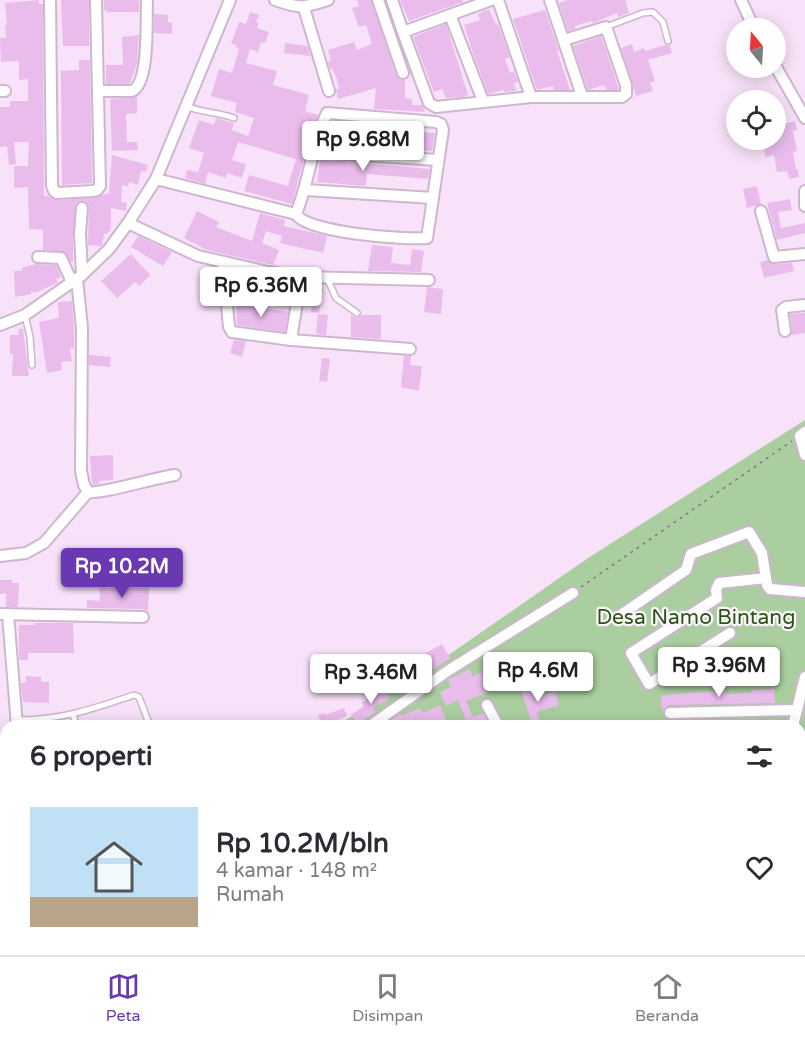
<!DOCTYPE html>
<html lang="id">
<meta charset="utf-8">
<style>
:root{--surface:#fff;--page:#f7f7f7;--text:#2b2b33;--muted:#7c7c81;--line:#e1e1e2;--accent:#6a39b1}
body{margin:0;font-family:"Varela Round",sans-serif;background:var(--page);color:var(--text);height:100vh;display:flex;flex-direction:column;font-size:22px;white-space:nowrap}
*{box-sizing:border-box;margin:0}
p{font-size:20px;color:var(--muted)}
.icon{flex:none;width:33px;height:33px;fill:none;stroke:currentColor;stroke-width:2;stroke-linecap:round;stroke-linejoin:round}
.map{position:relative;flex:1;overflow:hidden}
.sheet{position:absolute;left:0px;top:720px;width:806px;height:236px;display:flex;flex-direction:column;background:var(--surface);border-radius:18px 18px 0 0;box-shadow:0 3px 15px #0003}
.sheet>*{flex:none}
.needle{width:39px;rotate:342deg}
.controls{position:absolute;left:726px;top:18px;display:grid;gap:12px}
.controls a{display:grid;place-items:center;width:60px;height:60px;border-radius:50%;background:var(--surface);box-shadow:0 3px 15px #0003;font-size:30px}
.price{position:absolute;translate:-50% -51px;padding:0 14px;border-radius:6px;background:#fff;color:#222;font-size:20px;line-height:39px;filter:drop-shadow(0 2px 3px #0008)}
.price::after{content:'';position:absolute;left:50%;top:36px;width:18px;height:14px;margin-left:-9px;background:inherit;clip-path:polygon(0 0,100% 0,50% 100%)}
.price.selected{background:var(--accent);color:#fff}
ul{padding:0;list-style:none}
li{display:flex;align-items:center;gap:18px;height:150px;padding:0 30px}
li+li{border-top:2px solid var(--line)}
li span{display:grid;place-items:center;flex:none;width:168px;height:120px;border-radius:0px;color:#555}
li>.icon{margin-inline-start:auto}
span .icon{width:72px;height:72px;fill:#fffc;stroke-width:1}
li b{font-size:26px}
h2{display:flex;justify-content:space-between;align-items:center;height:72px;padding:0 30px;font-size:26px}
.dock{display:flex;justify-content:space-around;align-items:center;height:84px;border-top:2px solid var(--line);background:var(--surface);font-size:16px;color:var(--muted)}
.dock a{display:grid;justify-items:center;gap:3px}
.dock .selected{color:var(--accent)}
.map>svg:first-child{display:block}
.green{fill:#aace9f}
.building{fill:#e9bcec}
.lines{fill:none;stroke-linecap:round;stroke-linejoin:round}
.service-casing{stroke:#cdb7ce;stroke-width:8}
.minor-casing{stroke:#cdb7ce;stroke-width:14}
.path{stroke:#867787;stroke-width:1.5;stroke-dasharray:3 4.5;stroke-linecap:butt}
.service{stroke:#fff;stroke-width:5}
.minor{stroke:#fff;stroke-width:10}
.labels{text-anchor:middle;dominant-baseline:central;stroke-width:4.5;stroke-linejoin:round;paint-order:stroke}
.park-label{font-size:21px;fill:#275813;stroke:#fdf4fe}
</style>
<div class="map">
<svg width="805" height="955" viewBox="0 0 805 955">
<rect width="100%" height="100%" fill="#f8e2f9"/>
<polygon class="green" points="805,420 805,955 0,955 0,845 6,843 6,950 800,950 800,726 336,726 430,668 588,558"/>
<g class="building">
<polygon points="39,0 39,4 43,4 44,196 48,196 57,200 93,198 109,193 112,155 148,165 146,172 141,171 138,185 129,182 128,187 122,185 121,202 127,203 126,211 111,208 111,228 108,233 104,234 102,246 88,245 89,205 83,201 76,203 73,233 73,262 71,262 65,252 43,250 43,230 29,229 28,187 14,188 14,166 28,166 29,142 14,142 16,164 9,165 7,146 0,147 0,107 10,107 10,101 28,101 28,79 19,80 19,61 1,62 0,38 6,38 5,25 7,25 5,3"/>
<polygon points="61,0 89,0 89,46 63,46"/>
<polygon points="104,0 139,0 139,12 106,12 106,10 104,10"/>
<polygon points="357,0 371,0 396,75 401,80 405,80 405,98 412,99 412,105 422,105 425,112 374,109 376,88 338,99 336,89 339,89 336,76 332,69 330,69 328,62 331,61 328,50 354,42 357,50 372,44 366,25 359,27 352,8 359,6"/>
<polygon points="400,0 462,0 463,2 409,21"/>
<polygon points="567,0 625,0 629,13 618,17 617,13 593,23 592,21 575,26 575,29 568,31 559,3"/>
<polygon points="489,9 496,25 498,24 510,57 505,59 510,73 514,71 518,82 514,83 516,91 504,92 504,90 488,94 474,56 464,25 480,20 478,14"/>
<polygon points="545,10 559,51 557,51 570,90 554,90 553,86 537,90 513,19"/>
<polygon points="250,12 259,15 256,22 259,23 257,28 269,32 265,43 261,42 258,52 250,49 246,63 277,71 273,85 309,95 305,111 318,115 310,135 292,204 244,191 249,175 288,186 296,159 238,142 232,160 246,164 242,178 227,173 226,178 208,172 205,184 185,178 187,170 198,172 204,153 189,148 199,120 214,125 216,118 234,123 232,130 248,136 254,118 235,112 237,103 211,96 219,69 232,73 239,49 236,48 237,45 231,44 239,22 246,24"/>
<polygon points="154,14 168,15 168,22 172,23 172,34 154,33"/>
<polygon points="446,24 468,95 464,97 446,98 442,89 434,92 413,37"/>
<polygon points="139,35 137,63 131,81 129,84 106,84 106,65 123,65 122,37"/>
<polygon points="601,36 618,86 618,90 607,90 604,85 588,90 573,46"/>
<polygon points="285,43 308,46 310,56 284,53"/>
<polygon points="632,44 634,52 644,48 645,51 665,45 670,46 672,53 648,60 655,81 650,83 653,91 636,96 621,48"/>
<polygon points="79,60 90,60 92,183 62,185 61,71 79,70"/>
<polygon points="137,97 137,113 126,114 127,142 137,142 138,150 112,151 110,99"/>
<polygon points="795,121 797,130 793,131 797,151 793,152 796,170 798,169 799,177 789,179 787,171 777,172 774,155 765,157 764,140 776,140 776,126"/>
<polygon points="331,125 435,133 432,151 330,144"/>
<polygon points="320,160 341,161 430,169 428,179 367,174 366,186 317,182"/>
<polygon points="757,186 761,204 747,208 743,189"/>
<polygon points="790,199 792,210 778,212 781,228 805,223 805,233 777,240 767,203"/>
<polygon points="197,211 219,222 216,227 252,241 260,213 285,220 284,226 327,236 323,253 280,243 282,236 266,231 262,243 279,250 273,265 207,250 184,238"/>
<polygon points="138,236 172,252 163,266 131,247"/>
<polygon points="372,245 393,247 391,263 410,265 412,249 424,251 421,272 368,271"/>
<polygon points="131,254 150,275 139,286 135,282 117,298 101,281"/>
<polygon points="767,260 774,264 792,263 794,271 764,278 760,262"/>
<polygon points="36,264 56,265 61,277 56,279 58,283 34,293 31,291 31,294 15,297 14,271 22,271 22,268"/>
<polygon points="315,287 323,288 319,313 311,312"/>
<polygon points="427,287 443,289 441,314 424,312"/>
<polygon points="72,301 74,328 74,349 70,348 72,361 61,362 62,370 47,373 39,322 59,318 58,302"/>
<polygon points="236,304 288,312 285,332 237,325"/>
<polygon points="805,313 805,333 791,335 792,330 790,314"/>
<polygon points="318,314 328,315 326,335 316,334"/>
<polygon points="351,315 357,318 361,315 381,315 381,339 351,337"/>
<polygon points="18,329 23,329 29,376 12,376 13,354 10,354 10,335 19,335"/>
<polygon points="234,340 246,341 242,357 230,353"/>
<polygon points="89,355 111,357 110,367 89,365"/>
<polygon points="404,356 411,356 410,365 422,366 419,391 401,387"/>
<polygon points="322,358 330,359 327,382 319,381"/>
<polygon points="113,455 113,480 99,481 99,484 92,485 90,456"/>
<polygon points="0,580 12,580 12,583 19,583 18,607 6,607 6,593 0,594"/>
<polygon points="99,588 149,588 148,611 143,609 87,608 87,600 100,601"/>
<polygon points="35,623 73,623 74,653 28,653 28,660 19,660 19,625 35,625"/>
<polygon points="442,644 450,658 411,684 406,674 396,680 392,675 403,668 401,667"/>
<polygon points="470,669 473,677 481,672 486,681 483,682 487,693 466,701 473,717 483,713 490,726 468,726 458,700 446,706 440,692 451,687 448,680"/>
<polygon points="26,676 41,677 41,682 49,682 49,703 23,702 21,684 26,682"/>
<polygon points="382,685 390,698 373,708 376,712 357,724 351,715 364,706 361,703 374,695 372,691"/>
<polygon points="536,686 540,696 555,691 559,705 537,712 540,723 532,725 522,692"/>
<polygon points="774,689 775,703 670,705 662,711 661,696 672,694 725,691 725,694 751,693 752,690"/>
<polygon points="440,705 446,720 432,726 422,726 421,724 412,726 411,722 401,726 387,726 386,724 400,714 401,716 420,708 422,713"/>
<polygon points="344,708 347,716 339,719 342,726 322,726 318,715 324,713 325,715"/>
</g>
<g class="lines">
<g class="service-casing">
<g id="service">
<polyline points="606,27 643,13 653,12 663,22 668,41"/>
<path d="M186,106C202,113 218,112 234,118"/>
<polyline points="327,278 336,298 357,313"/>
<polyline points="25,315 30,337 32,365"/>
<polyline points="73,715 77,726"/>
<path d="M17,720C61,720 93,709 134,695L139,697L150,726"/>
</g>
</g>
<g class="minor-casing">
<g id="minor">
<polyline points="50,0 52,186 54,191 57,193 93,191 97,190 100,186 96,0"/>
<path d="M275,0C300,9 303,8 328,0"/>
<polyline points="378,0 403,73"/>
<polyline points="392,0 403,32 491,0"/>
<polyline points="498,0 531,97"/>
<polyline points="550,0 582,96"/>
<polyline points="741,0 754,28"/>
<polyline points="304,8 329,91"/>
<polyline points="450,15 483,101"/>
<polyline points="403,32 429,103 436,107 531,97 622,97 626,94 626,85 606,27 564,40"/>
<polyline points="776,67 805,118"/>
<polyline points="0,91 5,91"/>
<path d="M98,91H132C150,83 146,19 147,0"/>
<polyline points="314,152 438,160"/>
<path d="M156,179L296,214C309,182 312,144 327,113L436,122L441,124L443,130L427,238C405,240 306,233 296,214"/>
<polyline points="306,190 433,198"/>
<polyline points="805,191 805,206"/>
<polyline points="82,208 80,233 82,275"/>
<polyline points="761,211 774,257 805,254"/>
<polyline points="128,223 198,256 268,272 301,277 429,280"/>
<polyline points="38,257 61,258 72,282"/>
<polyline points="223,262 229,327 232,332 291,340 410,349"/>
<path d="M77,279L82,328L81,471L84,485L88,492C98,495 158,477 175,475"/>
<polyline points="0,325 25,315 82,275 109,249 128,223 156,179 230,0"/>
<polyline points="785,331 782,310 786,307 805,305"/>
<polyline points="291,340 301,277"/>
<polyline points="805,432 800,436 805,455"/>
<polyline points="0,556 26,553 44,543 88,492"/>
<polyline points="0,614 143,617"/>
<polyline points="8,614 17,726"/>
<polyline points="622,614 686,570 691,554 749,532 762,553 767,585 770,589 805,592"/>
<polyline points="730,633 649,684 631,653 717,598 716,590 719,583 766,578"/>
<polyline points="487,705 498,726"/>
<polyline points="670,713 795,710"/>
<polyline points="370,726 449,670 573,593"/>
<polyline points="793,726 805,677"/>
<polyline points="800,771 805,771"/>
<polyline points="800,796 805,808"/>
<polyline points="0,861 6,859"/>
<polyline points="0,872 6,871"/>
<polyline points="0,879 6,882"/>
<polyline points="800,899 805,900"/>
<polyline points="0,902 6,900"/>
<polyline points="800,946 805,946"/>
<polyline points="390,950 392,955"/>
<polyline points="118,955 140,951"/>
<polyline points="323,955 337,950"/>
<polyline points="731,955 731,950"/>
</g>
</g>
<polyline class="path" points="581,587 792,441"/>
<use href="#service" class="service"/>
<use href="#minor" class="minor"/>
</g>
<g class="labels">
<g class="park-label">
<text x="696" y="617">Desa Namo Bintang</text>
</g>
</g>
</svg>
<div class="controls">
<a><svg class="needle" viewBox="-14 -14 28 28"><path d="M0-13l5 13h-10z" fill="#e53935"/><path d="M0 13l5-13h-10z" fill="#7c7c81"/></svg></a>
<a><svg class="icon" aria-label="locate" viewBox="0 0 24 24"><circle cx="12" cy="12" r="6"/><path d="M12 2v4M12 18v4M2 12h4M18 12h4"/></svg></a>
</div>
<b class="price" style="left:363px;top:172px">Rp 9.68M</b>
<b class="price" style="left:261px;top:318px">Rp 6.36M</b>
<b class="price selected" style="left:122px;top:599px">Rp 10.2M</b>
<b class="price" style="left:719px;top:698px">Rp 3.96M</b>
<b class="price" style="left:538px;top:703px">Rp 4.6M</b>
<b class="price" style="left:371px;top:705px">Rp 3.46M</b>
<section class="sheet">
<h2>6 properti<svg class="icon" aria-label="filters" viewBox="0 0 24 24"><path d="M4 7h16M4 17h16"/><circle cx="9" cy="7" r="2"/><circle cx="15" cy="17" r="2"/></svg></h2>
<ul>
<li><span style="background:linear-gradient(#bfe0f5 75%,#b9a48a 0)"><svg class="icon" aria-label="home" viewBox="0 0 24 24"><path d="M3 11l9-7 9 7M6 9v11h12V9"/></svg></span><div><b>Rp 10.2M/bln</b><p>4 kamar · 148 m²</p><p>Rumah</p></div><svg class="icon" aria-label="heart" viewBox="0 0 24 24"><path d="M12 20l-8-8c-3-5 5-10 8-4 3-6 11-1 8 4z"/></svg></li>
</ul>
</section>
</div>
<nav class="dock">
<a class="selected"><svg class="icon" aria-label="map" viewBox="0 0 24 24"><path d="M3 6l6-2 6 2 6-2v14l-6 2-6-2-6 2zM9 4v14M15 6v14"/></svg>Peta</a>
<a><svg class="icon" aria-label="saved" viewBox="0 0 24 24"><path d="M7 4h10v16l-5-4-5 4z"/></svg>Disimpan</a>
<a><svg class="icon" aria-label="home" viewBox="0 0 24 24"><path d="M3 11l9-7 9 7M6 9v11h12V9"/></svg>Beranda</a>
</nav>
